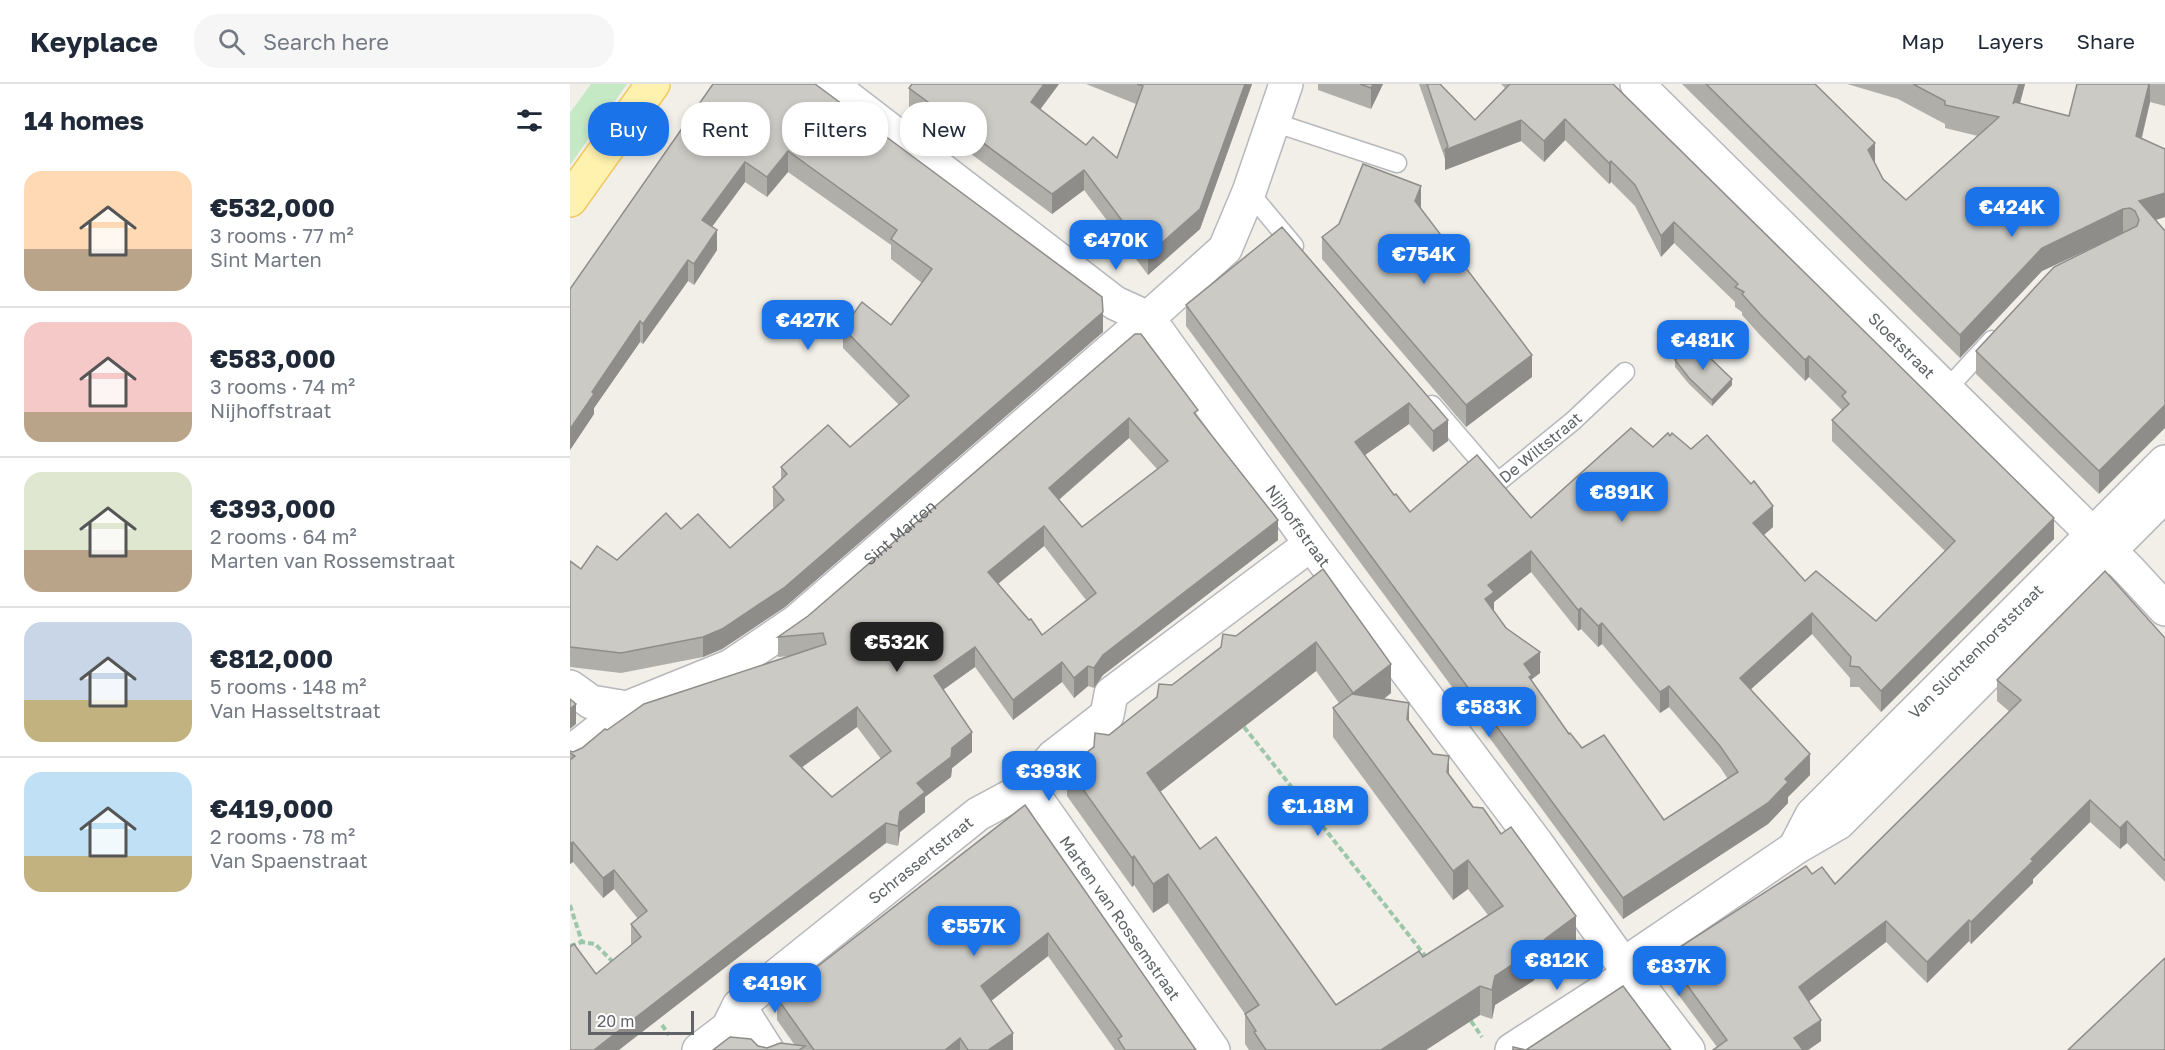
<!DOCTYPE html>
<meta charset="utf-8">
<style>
:root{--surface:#fff;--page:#f6f6f7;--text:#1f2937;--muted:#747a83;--line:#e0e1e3;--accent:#1a73e8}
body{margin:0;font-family:"Golos Text",sans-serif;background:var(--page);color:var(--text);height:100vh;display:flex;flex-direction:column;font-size:22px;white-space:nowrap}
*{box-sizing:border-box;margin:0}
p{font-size:20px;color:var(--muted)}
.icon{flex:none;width:33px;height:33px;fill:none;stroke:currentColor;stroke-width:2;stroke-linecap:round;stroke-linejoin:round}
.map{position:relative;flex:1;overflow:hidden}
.side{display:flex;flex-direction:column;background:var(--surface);width:570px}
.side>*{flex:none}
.guide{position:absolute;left:18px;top:18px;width:570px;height:54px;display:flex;gap:12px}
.scale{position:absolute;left:18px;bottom:15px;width:106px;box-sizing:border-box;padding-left:6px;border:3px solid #5f6368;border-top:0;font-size:16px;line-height:21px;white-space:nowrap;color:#5f6368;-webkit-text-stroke:4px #fff;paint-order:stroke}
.price{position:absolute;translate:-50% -51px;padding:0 14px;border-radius:12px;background:var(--accent);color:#fff;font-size:20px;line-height:39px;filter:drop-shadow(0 2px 3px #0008)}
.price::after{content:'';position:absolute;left:50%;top:36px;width:18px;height:14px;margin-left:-9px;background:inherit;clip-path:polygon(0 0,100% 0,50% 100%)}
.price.active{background:#222;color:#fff}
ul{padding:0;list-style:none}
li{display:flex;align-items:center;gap:18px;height:150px;padding:0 24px}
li+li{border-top:2px solid var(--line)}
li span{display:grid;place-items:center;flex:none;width:168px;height:120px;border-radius:18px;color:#555}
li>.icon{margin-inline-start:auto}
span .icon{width:72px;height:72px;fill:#fffc;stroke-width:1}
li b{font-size:26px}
h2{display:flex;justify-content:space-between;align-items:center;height:72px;padding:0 24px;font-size:26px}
.pill{padding:0 21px;border-radius:24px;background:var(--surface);box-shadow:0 3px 9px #0003;font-size:21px;line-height:54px}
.pill.active{background:var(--accent);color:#fff}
header{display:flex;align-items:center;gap:36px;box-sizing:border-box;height:84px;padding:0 30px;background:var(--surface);border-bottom:2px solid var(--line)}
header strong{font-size:28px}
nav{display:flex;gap:33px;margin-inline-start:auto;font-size:21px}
.search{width:420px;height:54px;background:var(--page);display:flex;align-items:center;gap:15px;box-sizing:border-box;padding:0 21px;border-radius:24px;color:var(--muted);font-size:22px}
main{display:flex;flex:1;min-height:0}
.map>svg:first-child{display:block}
.green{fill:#c5e8c5}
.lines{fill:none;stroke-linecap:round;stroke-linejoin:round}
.lane-casing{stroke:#b5b8bc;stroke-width:21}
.street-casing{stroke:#b5b8bc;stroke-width:36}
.primary-casing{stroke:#f2c960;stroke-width:36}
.path{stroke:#9cc7a9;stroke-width:4;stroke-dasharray:6 3;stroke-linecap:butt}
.lane{stroke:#fff;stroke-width:18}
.street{stroke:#fff;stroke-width:33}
.primary{stroke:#fff2af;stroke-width:33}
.wall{fill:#afaea9;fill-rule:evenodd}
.shaded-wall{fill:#8f8d8a}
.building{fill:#cccac5;stroke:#8f8d8a;stroke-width:1.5;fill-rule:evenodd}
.labels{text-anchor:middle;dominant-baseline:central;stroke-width:6;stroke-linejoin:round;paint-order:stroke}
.street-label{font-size:16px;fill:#5f6368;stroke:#fff}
</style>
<header>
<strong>Keyplace</strong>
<div class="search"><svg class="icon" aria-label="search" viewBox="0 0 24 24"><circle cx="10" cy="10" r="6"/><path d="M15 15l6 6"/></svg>Search here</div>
<nav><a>Map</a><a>Layers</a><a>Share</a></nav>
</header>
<main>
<section class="side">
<h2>14 homes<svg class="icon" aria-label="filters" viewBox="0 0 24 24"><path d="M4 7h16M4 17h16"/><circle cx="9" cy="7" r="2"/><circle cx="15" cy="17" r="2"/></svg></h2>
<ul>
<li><span style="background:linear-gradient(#ffd9b3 65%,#b9a48a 0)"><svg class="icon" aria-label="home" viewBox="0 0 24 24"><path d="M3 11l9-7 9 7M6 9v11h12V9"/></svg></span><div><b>€532,000</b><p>3 rooms · 77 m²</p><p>Sint Marten</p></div></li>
<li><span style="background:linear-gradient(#f6c9c9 75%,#b9a48a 0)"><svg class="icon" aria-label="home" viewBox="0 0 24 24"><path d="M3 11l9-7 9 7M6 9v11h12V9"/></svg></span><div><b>€583,000</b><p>3 rooms · 74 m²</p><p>Nijhoffstraat</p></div></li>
<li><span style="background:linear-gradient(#dfe7d0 65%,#b9a48a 0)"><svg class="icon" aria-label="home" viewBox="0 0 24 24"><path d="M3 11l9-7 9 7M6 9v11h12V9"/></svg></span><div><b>€393,000</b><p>2 rooms · 64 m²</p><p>Marten van Rossemstraat</p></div></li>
<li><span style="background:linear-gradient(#c9d6e8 65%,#c2b280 0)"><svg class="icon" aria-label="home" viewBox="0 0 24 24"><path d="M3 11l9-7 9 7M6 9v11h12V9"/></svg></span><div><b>€812,000</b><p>5 rooms · 148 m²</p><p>Van Hasseltstraat</p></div></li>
<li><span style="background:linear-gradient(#bfe0f5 70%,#c2b280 0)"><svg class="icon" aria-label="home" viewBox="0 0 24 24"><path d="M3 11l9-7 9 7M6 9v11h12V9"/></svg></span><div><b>€419,000</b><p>2 rooms · 78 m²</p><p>Van Spaenstraat</p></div></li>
</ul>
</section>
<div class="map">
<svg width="1595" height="966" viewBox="0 0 1595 966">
<rect width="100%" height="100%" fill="#f1efe8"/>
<polygon class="green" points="21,0 57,0 0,81 0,29"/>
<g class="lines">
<g class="lane-casing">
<g id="lane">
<polyline points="703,38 827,79"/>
<polyline points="679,108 724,162"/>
<polyline points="1377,305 1422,256"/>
<path id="s1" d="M862,321L928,398L1003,337L1055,288"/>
</g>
</g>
<g class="street-casing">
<g id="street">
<path id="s2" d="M260,0L545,219L578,234L741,460L967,760L1060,890L1118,966"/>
<path id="s3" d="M1067,0L1558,485L1595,525"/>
<path id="s4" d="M0,603L21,618L57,624L161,582L226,538L578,234L655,165L679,108L716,0"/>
<polyline points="0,669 57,624"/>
<path id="s5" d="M458,703L643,966"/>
<path id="s6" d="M1227,760L1242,731L1595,378"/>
<polyline points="1053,881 1225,764 1268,739 1595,411"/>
<polyline points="169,922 197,966"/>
<path id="s7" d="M129,966L158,944L169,922L408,730L458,703L483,673L537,631L541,610L741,460"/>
<polyline points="942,966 1060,890"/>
</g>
</g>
<g class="primary-casing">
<polyline id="primary" points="0,116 83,0"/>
</g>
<g class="path">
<polyline points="674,643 857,874"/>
<polyline points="0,821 12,858 25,860 44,879"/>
<polyline points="0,862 12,858"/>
<polyline points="901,937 912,953"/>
<polyline points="92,941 99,951"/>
</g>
<use href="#lane" class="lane"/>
<use href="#street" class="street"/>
<use href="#primary" class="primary"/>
</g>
<g class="wall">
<polygon points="143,0 533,248 215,523 152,565 133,573 51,589 0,583 0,477 11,485 47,476 111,445 160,464 204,425 203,423 203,403 211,396 211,383 280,363 329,321 273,264 273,244 321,241 352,199 321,175 321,161 218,88 197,113 175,98 142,143 147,166 124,201 118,197 73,260 70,258 24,324 24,330 0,366"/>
<polygon points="342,0 489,0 470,25 516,61 547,74 566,20 516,0 682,0 630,145 578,191 514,106 482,130 339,24 339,4"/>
<polygon points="748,0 813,0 801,25 748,6"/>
<path d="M849,0H870L905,36L935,4L931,0H1043L1484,455L1311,628L1289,603H1280V594L1242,550L1180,606L1240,691L1218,713V719L1198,740L1053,835L616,242V221L712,143L878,357L863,368L839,340L795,371L824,411L840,428L961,434L1083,363L1203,443L1194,451L1235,497L1306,537L1375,467L1262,357V336L1272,326L1239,293L1235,297L1190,251L1172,231V228L1165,223V218L1104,159L1091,173L1065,122L1041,98L1039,100L995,56L974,78L951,57L875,86V75ZM961,488L1008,547L1011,545L1028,563L1032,560L1090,629L1099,623L1150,683L1158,695L1094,736L1012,664L999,650L962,597V595L970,589L924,527V518Z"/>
<polygon points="1112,0 1245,0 1305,79 1313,95 1336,116 1408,52 1375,44 1375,40 1328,15 1277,0 1455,0 1450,20 1499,32 1507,0 1595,0 1595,22 1580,18 1572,54 1595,65 1595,133 1585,136 1529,410 1406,290 1406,267 1554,149 1472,187 1390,274"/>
<polygon points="851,125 962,293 896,343 752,175 752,153"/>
<path d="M565,250L628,334L708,456L533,591L524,604L518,602L504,614L492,598L443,636L405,583L373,606L402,668L382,684L381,693L355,713V728L330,748L328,762L316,759L26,890L61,861V840L68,835L44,805L33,814L3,778L0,780V667L3,668L12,664L37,646L220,572L208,573V553L238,532ZM559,354L587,385L512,443L489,416ZM474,462L516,516L472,551L428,500ZM287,643L311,675L262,713L232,683Z"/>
<polygon points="1105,276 1162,301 1142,322 1119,300 1105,283"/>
<path d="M753,485L821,609L814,615L839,638L1006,861L975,884L963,897L925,921L922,935L910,931L856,966H679L675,960V930L598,819L583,829L564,801L562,803L497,712V683ZM746,587L769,619L763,624V653L883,816L898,805L918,831L853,873L766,921L630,765L590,708Z"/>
<polygon points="1595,554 1595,798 1557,759 1550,765 1520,738 1463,795 1463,799 1401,860 1399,857 1357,899 1316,858 1239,917 1251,957 1238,966 1143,966 1147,963 1096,894 1096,872 1242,790 1265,800 1440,628 1427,617 1427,596"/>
<polygon points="455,721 626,966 545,966 478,872 421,917 443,966 143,966 188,962 197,964 224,960 207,936 207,914"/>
</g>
<g class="shaded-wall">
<polygon points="474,0 489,0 461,38 461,18"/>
<polygon points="675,0 682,0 630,145 578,191 578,171"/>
<polygon points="803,0 813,0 801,25 801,4"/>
<polygon points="1449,0 1455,0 1443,43 1443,20"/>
<polygon points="1579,0 1580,0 1580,18 1566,76 1566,52"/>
<polygon points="995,35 995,56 974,78 974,57"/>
<polygon points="951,36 951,57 875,86 875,66"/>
<polygon points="1305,59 1305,83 1298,66"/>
<polygon points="218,67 218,88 197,113 197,93"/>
<polygon points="1041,77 1041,98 1039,100 1039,79"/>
<polygon points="175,78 175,98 132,156 132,136"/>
<polygon points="514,86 514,106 482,130 482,110"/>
<polygon points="851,102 851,125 845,117"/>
<polygon points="1595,109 1595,133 1569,141 1569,117"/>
<polygon points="1553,125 1553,149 1472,187 1390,274 1390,251 1472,164"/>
<polygon points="1104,138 1104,159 1091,173 1091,152"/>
<polygon points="147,146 147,166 124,201 124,180"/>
<polygon points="118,176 118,197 73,260 73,240"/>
<polygon points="533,228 533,248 215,523 152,565 133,573 133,553"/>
<polygon points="70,237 70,258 24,324 24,330 0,366 0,345 22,308"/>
<polygon points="962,271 962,293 896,343 896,321"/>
<polygon points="1239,272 1239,293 1235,297 1235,276"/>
<polygon points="1162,295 1162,301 1142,322 1142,316"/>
<polygon points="839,319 839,340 785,378 785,358"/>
<polygon points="1595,321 1595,344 1529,410 1529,387"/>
<polygon points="559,334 559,354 479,424 479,404"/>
<polygon points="878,336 878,357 863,368 863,347"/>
<polygon points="1203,422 1203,443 1183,460 1183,439"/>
<polygon points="1484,434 1484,455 1311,628 1311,607"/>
<polygon points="708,436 708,456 533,591 524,604 524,584 533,571"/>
<polygon points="474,442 474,462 418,508 418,488"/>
<polygon points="961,467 961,488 924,518 924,529 915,515 918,501"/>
<polygon points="1011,524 1011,545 1008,547 1008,526"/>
<polygon points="1242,529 1242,550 1170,615 1170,594"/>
<polygon points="1032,539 1032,560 1028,563 1028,542"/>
<polygon points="746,558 746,587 577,718 577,689"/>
<polygon points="405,563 405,583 364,612 364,592"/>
<polygon points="970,568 970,589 962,595 962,612 954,580"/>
<polygon points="492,578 492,598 443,636 443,616"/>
<polygon points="821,580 821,609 783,638 783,609"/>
<polygon points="518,582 518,602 504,614 504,594"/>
<polygon points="1099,602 1099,623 1090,629 1090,608"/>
<polygon points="839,619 839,648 837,635"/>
<polygon points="6,620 6,640 0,645 0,625"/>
<polygon points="287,623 287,643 220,692 220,672"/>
<polygon points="402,648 402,668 382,684 381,693 355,713 355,728 330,748 328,762 328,742 330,728 347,699 382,664"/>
<polygon points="1240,670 1240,691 1218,713 1218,719 1198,740 1053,835 1053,814 1215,695"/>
<polygon points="879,672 879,701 877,688"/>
<polygon points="1520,716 1520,738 1463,795 1463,799 1401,860 1401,838 1461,775"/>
<polygon points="1557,737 1557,759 1550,765 1550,744"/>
<polygon points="316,739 316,759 49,966 24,966"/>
<polygon points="3,758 3,778 0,780 0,760"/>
<polygon points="564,772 564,801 562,803 562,774"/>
<polygon points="898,776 898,805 883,816 883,787"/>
<polygon points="44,786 44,805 33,814 33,794"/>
<polygon points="598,790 598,819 583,829 583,800"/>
<polygon points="1006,832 1006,861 975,884 963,897 925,921 922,935 922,906 925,892"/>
<polygon points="1399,836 1399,857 1357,899 1357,878"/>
<polygon points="1316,837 1316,858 1229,925 1229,903"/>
<polygon points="478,849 478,872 411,925 411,902"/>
<polygon points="910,902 910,931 856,966 811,966"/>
<polygon points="1251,936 1251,957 1238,966 1224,966 1224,954"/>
<polygon points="443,949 443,966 418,966"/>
<polygon points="390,954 390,966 375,966"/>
</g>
<g class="building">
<polygon points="143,0 245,0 532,213 533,228 215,503 152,545 133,553 51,569 0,563 0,477 11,485 27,462 47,476 96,429 111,445 128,430 160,464 214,416 203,403 217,390 211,383 258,341 280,363 339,312 273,244 292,218 321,241 362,185 321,155 327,146 218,67 197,93 175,78 132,136 147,146 124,180 118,176 73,240 70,237 22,308 24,310 0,345 0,205"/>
<polygon points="342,0 474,0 461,18 516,61 523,53 547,74 573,2 567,0 675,0 630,125 578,171 514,86 482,110 339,4"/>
<polygon points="790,0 803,0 801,4"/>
<path d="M857,0H870L905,36L940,0H1043L1484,434L1311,607L1289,583L1280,582L1281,573L1242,529L1170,594L1240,670L1215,695L1218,698L1198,719L1053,814L616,221L712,143L878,336L863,347L839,319L785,358L824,411L826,410L840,428L907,371L961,434L1061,344L1083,363L1098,349L1100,352L1102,349L1121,365L1137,351L1181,400L1184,397L1203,422L1183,439L1235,497L1246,487L1306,537L1385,457L1262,336L1279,320L1272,312L1276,308L1239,272L1235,276L1190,230L1172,210L1174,208L1165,203L1168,200L1104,138L1091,152L1065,101L1041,77L1039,79L995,35L974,57L951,36L875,66L878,62ZM961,467L1008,526L1011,524L1028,542L1032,539L1090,608L1099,602L1150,662L1168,688L1094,736L1034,651L1012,664L1000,649L999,650L959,593L962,591L954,580L970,568L936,544L915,515L924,508L918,501Z"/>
<polygon points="1136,0 1245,0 1305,59 1298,66 1313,95 1336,116 1429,33 1375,21 1375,17 1343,0 1449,0 1443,20 1445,18 1499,32 1507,0 1579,0 1566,52 1595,65 1595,109 1569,117 1595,147 1595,321 1529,387 1406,267 1484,183 1567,142 1569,136 1565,127 1560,124 1553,125 1472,164 1390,251"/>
<polygon points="793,80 851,102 845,117 962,271 896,321 752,153 769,140"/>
<path d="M565,250H571L628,326L624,329L708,436L533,571L524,584L518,582L504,594L492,578L443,616L405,563L364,592L402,648L382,664L381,673L347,699L355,708L330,728L328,742L316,739L24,966H0V863L4,860L26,890L71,853L61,840L77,827L44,786L33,794L3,758L0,760V676L5,672L0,669V667L3,668L12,664L35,645L37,646L74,620L256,560L253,549L208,553L238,532ZM559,334L598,377L512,443L479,404ZM474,442L526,509L472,551L461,535L459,536L418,488ZM287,623L321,667L262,713L220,672Z"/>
<polygon points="1128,259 1137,271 1162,295 1142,316 1119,294 1105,276"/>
<polygon points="753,485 821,580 783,609 746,558 577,689 630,765 646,753 766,921 849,867 853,873 933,822 898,776 883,787 763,624 782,610 839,619 837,635 863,670 879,672 877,688 903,723 913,724 931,750 941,743 1006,832 975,855 963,867 925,892 922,906 910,902 811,966 696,966 684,948 686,947 675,930 689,921 598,790 583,800 564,772 562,774 497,683 524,663 525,649 539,651 587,613 589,600 602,601 651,563 653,550 666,552"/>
<polygon points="1535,487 1595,554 1595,777 1557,737 1550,744 1520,716 1461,775 1463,777 1401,838 1399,836 1357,878 1316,837 1229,903 1251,936 1224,954 1233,966 1143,966 1157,956 1096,872 1236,782 1242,790 1252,783 1265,800 1451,616 1427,596"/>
<polygon points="0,615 6,620 0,625"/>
<polygon points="455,721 626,966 555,966 548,955 552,952 478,849 411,902 443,949 418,966 398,966 390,954 375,966 244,966 207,914"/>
<polygon points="1595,874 1595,966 1498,966"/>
<polygon points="1053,902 1101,966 943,966 943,963 956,966"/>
<polygon points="160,953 181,955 188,962 197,964 210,959 235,962 229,966 143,966"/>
</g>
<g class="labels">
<g class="street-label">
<text stroke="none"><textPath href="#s3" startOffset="372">Sloetstraat</textPath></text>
<text stroke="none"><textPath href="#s1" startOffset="156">De Wiltstraat</textPath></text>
<text stroke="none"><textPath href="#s2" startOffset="652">Nijhoffstraat</textPath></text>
<text stroke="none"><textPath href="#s4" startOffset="390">Sint Marten</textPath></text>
<text stroke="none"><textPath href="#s6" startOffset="264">Van Slichtenhorststraat</textPath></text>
<text stroke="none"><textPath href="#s7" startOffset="294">Schrassertstraat</textPath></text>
<text stroke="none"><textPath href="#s5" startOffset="160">Marten van Rossemstraat</textPath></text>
</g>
</g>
</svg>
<div class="scale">20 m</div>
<b class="price" style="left:1442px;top:154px">€424K</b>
<b class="price" style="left:546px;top:187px">€470K</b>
<b class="price" style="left:854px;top:201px">€754K</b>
<b class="price" style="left:238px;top:267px">€427K</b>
<b class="price" style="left:1133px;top:287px">€481K</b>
<b class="price" style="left:1052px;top:439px">€891K</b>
<b class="price active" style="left:327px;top:589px">€532K</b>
<b class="price" style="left:919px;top:654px">€583K</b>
<b class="price" style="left:479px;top:718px">€393K</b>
<b class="price" style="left:748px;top:753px">€1.18M</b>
<b class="price" style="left:404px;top:873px">€557K</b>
<b class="price" style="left:987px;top:907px">€812K</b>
<b class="price" style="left:1109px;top:913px">€837K</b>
<b class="price" style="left:205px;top:930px">€419K</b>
<div class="guide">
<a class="pill active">Buy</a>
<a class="pill">Rent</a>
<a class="pill">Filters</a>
<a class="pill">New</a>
</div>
</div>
</main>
